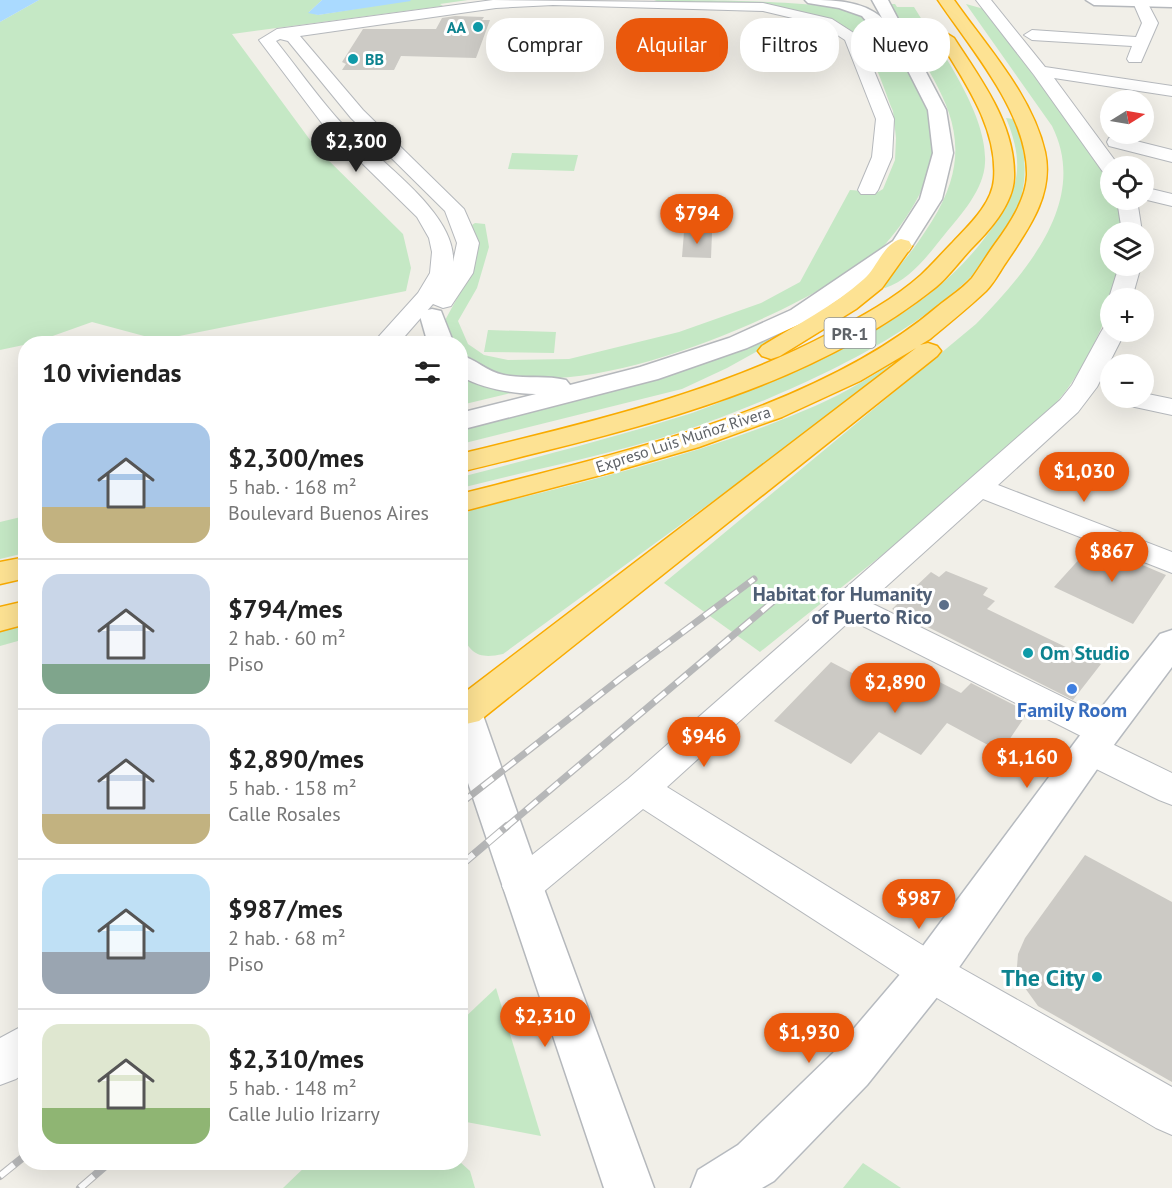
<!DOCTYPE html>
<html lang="es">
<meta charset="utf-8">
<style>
:root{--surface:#fff;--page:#f6f6f6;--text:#222;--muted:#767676;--line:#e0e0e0;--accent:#ea580c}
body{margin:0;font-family:"PT Sans",sans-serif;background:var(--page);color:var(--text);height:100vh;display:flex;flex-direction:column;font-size:22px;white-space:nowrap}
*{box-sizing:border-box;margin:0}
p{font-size:20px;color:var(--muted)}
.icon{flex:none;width:33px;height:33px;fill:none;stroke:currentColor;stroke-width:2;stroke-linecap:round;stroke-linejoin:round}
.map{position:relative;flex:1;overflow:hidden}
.details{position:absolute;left:18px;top:336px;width:450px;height:834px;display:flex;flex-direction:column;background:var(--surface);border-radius:24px;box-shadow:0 6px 24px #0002}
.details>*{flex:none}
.top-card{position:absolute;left:486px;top:18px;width:570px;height:54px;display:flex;gap:12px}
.needle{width:39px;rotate:79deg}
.controls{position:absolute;left:1100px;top:90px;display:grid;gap:12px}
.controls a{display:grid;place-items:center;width:54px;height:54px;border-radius:50%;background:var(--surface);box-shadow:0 6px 24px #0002;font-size:30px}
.price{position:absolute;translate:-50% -51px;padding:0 14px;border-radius:21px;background:var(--accent);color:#fff;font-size:20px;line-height:39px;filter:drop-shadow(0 2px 3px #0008)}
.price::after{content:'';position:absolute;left:50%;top:36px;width:18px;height:14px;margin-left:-9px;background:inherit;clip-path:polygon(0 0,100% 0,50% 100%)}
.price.selected{background:#222;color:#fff}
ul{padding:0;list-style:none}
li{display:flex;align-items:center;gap:18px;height:150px;padding:0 24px}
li+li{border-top:2px solid var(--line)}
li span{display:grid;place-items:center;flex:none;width:168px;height:120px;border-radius:18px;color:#555}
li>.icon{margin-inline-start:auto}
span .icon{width:72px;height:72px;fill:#fffc;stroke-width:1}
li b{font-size:26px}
h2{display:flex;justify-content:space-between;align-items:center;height:72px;padding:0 24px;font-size:26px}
.chip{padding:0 21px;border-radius:24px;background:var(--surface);box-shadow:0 6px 24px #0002;font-size:21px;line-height:54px}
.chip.selected{background:var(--accent);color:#fff}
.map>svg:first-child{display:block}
.green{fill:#c5e8c5}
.water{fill:#aadaff}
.building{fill:#cccac5}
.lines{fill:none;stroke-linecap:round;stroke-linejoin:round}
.minor-casing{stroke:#b5b8bc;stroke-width:2}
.tertiary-casing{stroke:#b5b8bc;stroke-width:3}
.secondary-casing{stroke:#b6babf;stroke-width:3}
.motorway-casing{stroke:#f9ab00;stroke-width:3}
.minor{fill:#fff;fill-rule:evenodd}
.tertiary{fill:#fff;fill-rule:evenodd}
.secondary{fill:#fff;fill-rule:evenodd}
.motorway{fill:#fde293;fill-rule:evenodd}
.rail-far1-casing{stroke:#b6b7b8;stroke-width:7}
.rail-casing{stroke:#b6b7b8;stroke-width:8}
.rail-far1{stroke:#fff;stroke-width:4.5;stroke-dasharray:14;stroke-linecap:butt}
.rail{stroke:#fff;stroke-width:6;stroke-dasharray:18;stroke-linecap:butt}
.culture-dot{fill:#0f9aa8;stroke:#fff;stroke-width:2}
.service-dot{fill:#5c6f8a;stroke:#fff;stroke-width:2}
.shop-dot{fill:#3f7fe0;stroke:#fff;stroke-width:2}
.labels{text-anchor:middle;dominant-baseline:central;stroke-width:6;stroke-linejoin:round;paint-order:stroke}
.far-culture-label{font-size:16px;font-weight:bold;fill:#0d838f;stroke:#fff;text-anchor:end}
.far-street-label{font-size:16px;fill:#5f6368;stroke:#fff}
.shield{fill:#fff;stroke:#8f9295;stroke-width:1.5}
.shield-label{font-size:18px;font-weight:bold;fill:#5f6368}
.service-label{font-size:20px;font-weight:bold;fill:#4e5e75;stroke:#fff;text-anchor:end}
.culture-label{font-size:20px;font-weight:bold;fill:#0d838f;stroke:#fff;text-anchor:start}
.shop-label{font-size:20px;font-weight:bold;fill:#366cbe;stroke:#fff}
.near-culture-label{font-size:24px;font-weight:bold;fill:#0d838f;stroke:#fff;text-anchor:end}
</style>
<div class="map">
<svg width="1172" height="1188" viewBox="0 0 1172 1188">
<rect width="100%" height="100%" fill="#f1efe8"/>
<g class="green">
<polygon points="39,0 322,0 309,12 318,15 410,0 468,0 440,4 443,6 232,34 316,148 403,234 411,268 406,291 159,340 92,322 33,343 0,350 0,22"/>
<path d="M654,0C702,0 822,0 860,13C868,18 872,28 878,34C883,40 890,44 895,50C903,58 908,72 914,82C923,99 931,115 934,135C939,174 903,228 876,254C864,265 847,274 833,282C756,328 616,385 527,378C502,377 481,368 461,356L460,344L447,343L443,324L462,289L474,233L472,225L475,223L485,224L489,247L477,288L458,321L468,344L484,355L508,360L569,359L679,332L761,303L800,282L850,190L878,192L883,189L895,160L896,138L893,111C884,90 875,58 861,40C830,0 710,5 662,3Z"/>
<path d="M890,4H895L897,7H914C939,48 988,114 985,163C984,189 961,215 945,234C929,254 910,280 885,288L880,285C901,267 917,245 932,221C988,131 931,83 890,4Z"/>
<path d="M966,4L984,9L1104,170L1110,180V200H1119L1123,232H1110V266H1121C1114,304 1093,352 1070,385C1055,408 1026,431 1006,450C928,522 842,586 760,652L664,583L976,324C1025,273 1090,202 1052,126Z"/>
<path d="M1006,118L1013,119C1084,273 812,384 706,423C627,452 542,467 461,488V477C538,457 616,437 692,413C726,401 759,385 792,371C865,339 935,303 984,239C1016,196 1028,171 1006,118Z"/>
<polygon points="512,153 578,155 574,171 508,169"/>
<polygon points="488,330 556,332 554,353 484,352"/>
<polygon points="766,339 772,343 727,368 682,389 461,444 460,424"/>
<path d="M907,355L911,357L503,654C480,659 471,655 461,633V517L471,510C587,481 705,454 815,406C847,392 877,373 907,355Z"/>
<polygon points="461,374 520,391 461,405"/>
<polygon points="25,516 25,553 0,559 0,522"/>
<polygon points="25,624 25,639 0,646 0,631"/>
<polygon points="496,988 541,1136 461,1121 461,1021"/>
<polygon points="460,1162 470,1171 475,1188 283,1188 309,1163"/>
<polygon points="863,1163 901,1188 843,1188"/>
</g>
<g class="water">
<polygon points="0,0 39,0 0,22"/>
<polygon points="322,0 410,0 411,1 318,15 308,13"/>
</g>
<g class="building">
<polygon points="455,16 484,17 482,20 490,20 476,58 401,56 394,70 342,70 346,64 342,62 363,29 436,29 442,18"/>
<polygon points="684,232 712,233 711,258 682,257"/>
<polygon points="1093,544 1166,575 1133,624 1054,587"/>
<polygon points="946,571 988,588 983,595 995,601 987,609 1101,664 1073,700 892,609 931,572 939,577"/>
<polygon points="831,662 898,697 920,672 961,693 971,683 1028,712 1001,752 947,723 921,755 879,732 851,764 774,721"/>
<polygon points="1085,855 1172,902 1172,1082 1038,1006 1025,988 1017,967 1018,954 1025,938"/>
</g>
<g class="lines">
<g class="minor-casing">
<g id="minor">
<path d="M493,0L763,3L832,19L860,37L894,119L892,157L878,190L875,194H861L858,190L872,157L876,119L845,40L822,25L763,11L553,5L496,8L300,36L363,110L464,209L479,243L473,273L451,306L443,308L433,304L398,344H372L418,293L430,273L432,252L429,238L417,217L324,126L259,40L277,29ZM280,39L288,41L351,118L445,211L457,243L453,262C457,210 368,154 336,117C315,93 296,66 276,41Z"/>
<polygon points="976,0 991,0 1045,67 1172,86 1172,96 1054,78 1119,166 1110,166 1110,174 1103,172 1034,75"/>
<polygon points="1132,0 1146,0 1158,23 1141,62 1129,62 1127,59 1132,46 1032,40 1024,35 1032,30 1136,37 1142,23"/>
<polygon points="1116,136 1172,150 1172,162 1109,146 1107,142 1109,138"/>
<polygon points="1143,187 1172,194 1172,206 1143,199"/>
<polygon points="1117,200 1137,200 1142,232 1122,232"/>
<polygon points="1119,266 1141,266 1132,298 1109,298"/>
<polygon points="1110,326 1110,332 1125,332 1097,387 1078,412 998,485 1172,552 1172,573 983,499 869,602 1116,723 1121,732 1116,741 1110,743 1172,773 1172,805 1159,800 1078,760 1073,750 1078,740 1085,738 851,620 667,787 945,959 1172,1087 1172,1135 1156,1128 915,985 643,809 536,898 522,903 508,898 502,886 508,874 628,779 1060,400 1072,385 1101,332 1104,327"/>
<polygon points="1143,393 1172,399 1172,415 1121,404 1117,398 1143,398"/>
<polygon points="26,1024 26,1072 16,1079 0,1085 0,1038"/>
</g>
</g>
<g class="tertiary-casing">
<g id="tertiary">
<path d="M805,0C832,0 862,0 882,18L872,0H888L946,110L953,153L942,199L909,251L809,320L747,348L658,379L460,430V413L536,394C510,393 484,389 460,376V355C476,359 487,372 504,375C525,379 546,375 566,380L570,385L640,367L729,338L791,310L893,241L920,199L933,153L928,110L894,43H885L862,16L839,8L808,3Z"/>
<polygon points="1086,0 1172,0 1172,7 1094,5"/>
<polygon points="432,309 441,311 454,344 428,344 420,316 423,311"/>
<polygon points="460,688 473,692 478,701 543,886 654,1188 604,1188 460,759"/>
</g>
</g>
<g class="secondary-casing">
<polygon id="secondary" points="1172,630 1172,667 1116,742 946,986 867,1085 774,1181 762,1188 691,1188 698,1170 738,1145 833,1053 914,958 1090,722 1160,634"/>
</g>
<g class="motorway-casing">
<g id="motorway">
<path d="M938,0H954C987,47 1032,95 1045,152C1054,194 1029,228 1007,261C1000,271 994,283 986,291C968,308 949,323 930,339L920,345L928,343L937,346L941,351L937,356L479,721L466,724L460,723V696L916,348L860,381L782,417L699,447L616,471L460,512V494C613,455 816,410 937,307C948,298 962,289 972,278C980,267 987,255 995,244C1009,225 1026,200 1027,175C1028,114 971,49 938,0Z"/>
<path d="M946,33L954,38C981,80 1016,125 1014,178C1013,205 988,232 970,250C959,262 948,277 936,287C802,394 624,431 460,472V454C586,423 715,394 830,333C861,317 894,299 921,275C932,265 942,253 953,242C969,225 992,204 994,179C998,127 963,80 938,38Z"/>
<path d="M901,239L909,241L912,246L882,288L856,309L780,356L771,359L762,356L758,351L762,346C796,325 834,306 864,279C877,268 883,244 901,239Z"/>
<polygon points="26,557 26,578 0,584 0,562"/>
<polygon points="26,601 26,624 0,631 0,607"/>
</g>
</g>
<use href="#minor" class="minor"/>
<use href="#tertiary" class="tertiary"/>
<use href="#secondary" class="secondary"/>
<use href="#motorway" class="motorway"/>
<g class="rail-far1-casing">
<g id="rail-far1">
<polyline points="460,804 621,678 754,579"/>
<polyline points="505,828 782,594"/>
</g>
</g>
<g class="rail-casing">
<g id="rail">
<polyline points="460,866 507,826"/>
<polyline points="0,1176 26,1155"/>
<polyline points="80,1188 110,1162"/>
</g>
</g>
<use href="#rail-far1" class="rail-far1"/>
<use href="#rail" class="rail"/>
</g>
<g class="culture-dot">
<circle cx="478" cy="27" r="6"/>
<circle cx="353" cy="59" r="6"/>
<circle cx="1028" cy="653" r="6"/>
<circle cx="1097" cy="977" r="6"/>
</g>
<circle class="service-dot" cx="944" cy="605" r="6"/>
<circle class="shop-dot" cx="1072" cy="689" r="6"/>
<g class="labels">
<g class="far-culture-label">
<text x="466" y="27">AA</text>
<text x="365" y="59" text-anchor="start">BB</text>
</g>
<g class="far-street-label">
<text transform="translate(683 439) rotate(-18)">Expreso Luis Muñoz Rivera</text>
</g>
<rect class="shield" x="824.5" y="318" width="51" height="30" rx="4.5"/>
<g class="shield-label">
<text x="850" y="333">PR-1</text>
</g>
<g class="service-label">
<text x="932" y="594">Habitat for Humanity<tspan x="932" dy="23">of Puerto Rico</tspan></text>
</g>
<g class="culture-label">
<text x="1040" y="653">Om Studio</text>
</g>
<g class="shop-label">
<text x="1072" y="710">Family Room</text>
</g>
<g class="near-culture-label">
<text x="1085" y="977">The City</text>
</g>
</g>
</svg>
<div class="controls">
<a><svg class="needle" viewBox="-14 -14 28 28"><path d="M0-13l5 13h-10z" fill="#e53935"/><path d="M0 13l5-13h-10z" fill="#767676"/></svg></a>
<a><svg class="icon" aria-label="locate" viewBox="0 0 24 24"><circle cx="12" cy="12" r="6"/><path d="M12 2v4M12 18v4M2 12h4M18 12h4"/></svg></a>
<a><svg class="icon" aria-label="layers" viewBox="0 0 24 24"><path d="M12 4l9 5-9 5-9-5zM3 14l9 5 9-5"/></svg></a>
<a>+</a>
<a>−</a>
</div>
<b class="price selected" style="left:356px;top:173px">$2,300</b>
<b class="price" style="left:697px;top:245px">$794</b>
<b class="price" style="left:1084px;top:503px">$1,030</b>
<b class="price" style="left:1112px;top:583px">$867</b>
<b class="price" style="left:895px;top:714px">$2,890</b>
<b class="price" style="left:704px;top:768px">$946</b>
<b class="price" style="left:1027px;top:789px">$1,160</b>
<b class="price" style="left:919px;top:930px">$987</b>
<b class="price" style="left:545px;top:1048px">$2,310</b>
<b class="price" style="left:809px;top:1064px">$1,930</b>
<div class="top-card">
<a class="chip">Comprar</a>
<a class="chip selected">Alquilar</a>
<a class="chip">Filtros</a>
<a class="chip">Nuevo</a>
</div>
<section class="details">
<h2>10 viviendas<svg class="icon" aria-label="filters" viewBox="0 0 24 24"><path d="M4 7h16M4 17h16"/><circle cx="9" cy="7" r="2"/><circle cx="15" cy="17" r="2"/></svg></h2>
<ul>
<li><span style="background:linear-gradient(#a9c7e8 70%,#c2b280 0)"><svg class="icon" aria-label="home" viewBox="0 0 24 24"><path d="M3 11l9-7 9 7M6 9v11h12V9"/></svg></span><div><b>$2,300/mes</b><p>5 hab. · 168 m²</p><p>Boulevard Buenos Aires</p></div></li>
<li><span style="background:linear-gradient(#c9d6e8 75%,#7fa58c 0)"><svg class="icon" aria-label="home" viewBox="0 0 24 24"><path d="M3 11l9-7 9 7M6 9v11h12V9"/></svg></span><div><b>$794/mes</b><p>2 hab. · 60 m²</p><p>Piso</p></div></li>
<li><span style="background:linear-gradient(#c9d6e8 75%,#c2b280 0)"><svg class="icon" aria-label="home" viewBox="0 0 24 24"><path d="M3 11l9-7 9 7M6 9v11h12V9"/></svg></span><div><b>$2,890/mes</b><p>5 hab. · 158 m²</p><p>Calle Rosales</p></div></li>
<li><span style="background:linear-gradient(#bfe0f5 65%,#9aa5b1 0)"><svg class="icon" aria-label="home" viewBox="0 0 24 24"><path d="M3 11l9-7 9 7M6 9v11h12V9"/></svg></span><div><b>$987/mes</b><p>2 hab. · 68 m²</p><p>Piso</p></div></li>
<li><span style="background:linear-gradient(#dfe7d0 70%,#8fb573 0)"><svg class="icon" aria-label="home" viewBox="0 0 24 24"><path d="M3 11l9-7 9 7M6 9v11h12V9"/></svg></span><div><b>$2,310/mes</b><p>5 hab. · 148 m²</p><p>Calle Julio Irizarry</p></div></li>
</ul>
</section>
</div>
